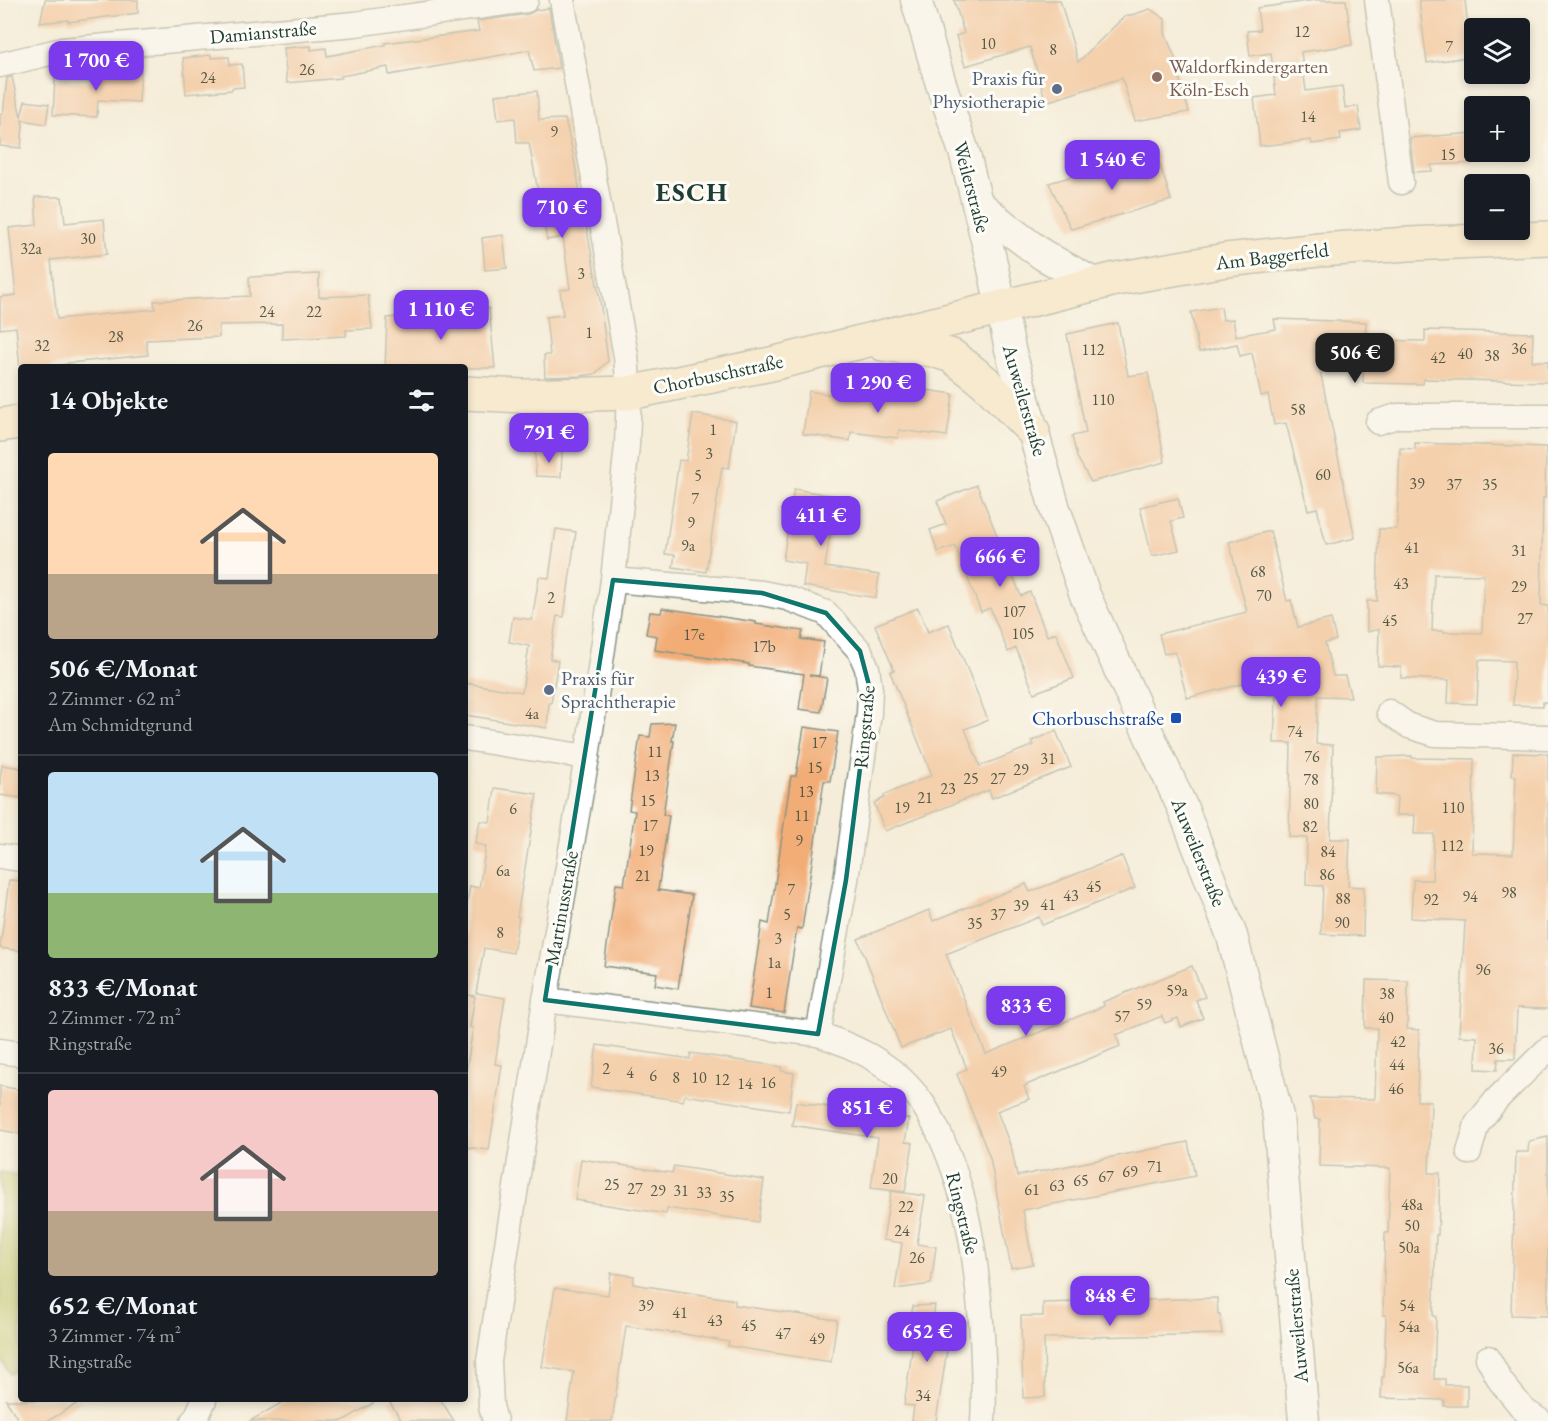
<!DOCTYPE html>
<html lang="de">
<meta charset="utf-8">
<style>
:root{--surface:#171b24;--page:#242831;--text:#f1f3f6;--muted:#9ea1a6;--line:#363941;--accent:#7c3aed}
body{margin:0;font-family:"EB Garamond",serif;background:var(--page);color:var(--text);height:100vh;display:flex;flex-direction:column;font-size:22px;white-space:nowrap}
*{box-sizing:border-box;margin:0}
p{font-size:20px;color:var(--muted)}
.icon{flex:none;width:33px;height:33px;fill:none;stroke:currentColor;stroke-width:2;stroke-linecap:round;stroke-linejoin:round}
.map{position:relative;flex:1;overflow:hidden}
.details{position:absolute;left:18px;top:364px;width:450px;height:1038px;display:flex;flex-direction:column;background:var(--surface);border-radius:6px;box-shadow:0 3px 9px #0003}
.details>*{flex:none}
.tools{position:absolute;left:1464px;top:18px;display:grid;gap:12px}
.tools a{display:grid;place-items:center;width:66px;height:66px;border-radius:6px;background:var(--surface);box-shadow:0 3px 9px #0003;font-size:30px}
.price{position:absolute;translate:-50% -51px;padding:0 14px;border-radius:12px;background:var(--accent);color:#fff;font-size:20px;line-height:39px;filter:drop-shadow(0 2px 3px #0008)}
.price::after{content:'';position:absolute;left:50%;top:36px;width:18px;height:14px;margin-left:-9px;background:inherit;clip-path:polygon(0 0,100% 0,50% 100%)}
.price.active{background:#222;color:#fff}
ul{padding:0;list-style:none}
li{display:grid;align-content:center;gap:12px;height:318px;padding:0 30px}
li+li{border-top:2px solid var(--line)}
li span{display:grid;place-items:center;height:186px;border-radius:6px;color:#555}
li>.icon{margin-inline-start:auto}
span .icon{width:108px;height:108px;fill:#fffc;stroke-width:1}
li b{font-size:26px}
h2{display:flex;justify-content:space-between;align-items:center;height:72px;padding:0 30px;font-size:26px}
.map>svg:first-child{display:block}
.green{fill:#b8c567;stroke:#6c814e;stroke-width:1.5}
.building{fill:#f2ad77;fill-rule:evenodd}
.lines{fill:none;stroke-linecap:round;stroke-linejoin:round}
.minor-casing{stroke:#8a9586;stroke-width:27}
.tertiary-casing{stroke:#8a9586;stroke-width:33}
.secondary-casing{stroke:#8a9586;stroke-width:36}
.minor{stroke:#fff;stroke-width:24}
.tertiary{stroke:#fff;stroke-width:30}
.secondary{stroke:#fbe6c4;stroke-width:33}
.marked{fill:none;stroke:#0f766e;stroke-width:4.5;stroke-linejoin:round}
.education-dot{fill:#8d6e63;stroke:#fdfcf7;stroke-width:2}
.service-dot{fill:#5c6f8a;stroke:#fdfcf7;stroke-width:2}
.transit-dot{fill:#1a4fb4;stroke:#fdfcf7;stroke-width:2}
.labels{text-anchor:middle;dominant-baseline:central;stroke-width:6;stroke-linejoin:round;paint-order:stroke}
.number-label{font-size:16px;fill:#545945}
.street-label{font-size:20px;fill:#1f3d34;stroke:#fdfcf7}
.education-label{font-size:20px;fill:#785e54;stroke:#fdfcf7;text-anchor:start}
.service-label{font-size:20px;fill:#4e5e75;stroke:#fdfcf7;text-anchor:end}
.transit-label{font-size:20px;fill:#164399;stroke:#fdfcf7;text-anchor:end}
.district-label{font-size:26px;font-weight:bold;letter-spacing:1.5px;fill:#1f3d34;stroke:#fdfcf7}
</style>
<div class="map">
<svg width="1548" height="1421" viewBox="0 0 1548 1421">
<rect width="100%" height="100%" fill="#fdfcf7"/>
<filter id="ink" filterUnits="userSpaceOnUse"><feTurbulence type="fractalNoise" baseFrequency=".0167" numOctaves="2"/><feDisplacementMap in="SourceGraphic" scale="12" xChannelSelector="R" yChannelSelector="G"/><feConvolveMatrix kernelMatrix="1 2 1 2 8 2 1 2 1" color-interpolation-filters="sRGB"/></filter>
<filter id="wash" filterUnits="userSpaceOnUse"><feTurbulence type="fractalNoise" baseFrequency=".008" numOctaves="4" result="noise"/><feDisplacementMap in="SourceGraphic" scale="24" xChannelSelector="R" yChannelSelector="G"/><feGaussianBlur stdDeviation="1.35" result="paint"/><feColorMatrix in="noise" values="0 0 0 0 0 0 0 0 0 0 0 0 0 0 0 0 0 1.4 0 .05"/><feComposite in="paint" operator="in"/></filter>
<g filter="url(#wash)">
<rect width="100%" height="100%" fill="#f5edd9"/>
<polygon class="green" points="0,1172 21,1175 21,1368 10,1374 0,1358"/>
<g id="blocks">
<g class="building">
<polygon points="45,0 138,0 138,13 68,22 68,20 40,23"/>
<polygon points="954,0 1060,0 1078,62 1125,16 1135,14 1150,9 1165,19 1165,33 1176,60 1175,64 1189,112 1135,121 1122,78 1046,102 1030,47 965,66 956,36 964,33"/>
<polygon points="1316,0 1346,0 1352,45 1301,52 1306,91 1342,86 1345,108 1358,106 1361,130 1340,133 1341,140 1312,144 1311,140 1260,146 1254,98 1276,95 1271,53 1250,56 1247,31 1260,30 1257,8"/>
<polygon points="1419,0 1465,0 1468,29 1474,30 1474,56 1427,63"/>
<polygon points="549,8 559,68 534,71 529,50 389,75 388,67 341,76 341,78 287,83 284,48 311,46 311,50 326,48 327,56 385,45 385,43 479,31 477,21 528,14 536,10"/>
<polygon points="211,55 211,58 229,57 230,65 242,64 244,87 232,88 232,90 186,94 183,58"/>
<polygon points="100,68 141,70 139,102 98,100 97,117 53,115 55,79 99,82"/>
<polygon points="12,77 21,117 25,101 49,104 46,124 22,120 23,126 21,148 0,146 0,114 3,114 7,78"/>
<polygon points="537,91 539,120 565,119 573,154 600,300 608,361 595,374 580,376 545,377 544,355 550,355 546,317 563,315 560,290 570,289 563,237 547,240 529,143 517,143 515,118 498,120 495,95"/>
<polygon points="1474,133 1474,163 1431,165 1432,171 1414,172 1410,138"/>
<polygon points="1156,152 1171,200 1071,229 1049,183"/>
<polygon points="35,197 62,197 65,223 104,219 107,254 51,260 57,319 155,309 154,301 250,296 249,277 319,274 319,297 368,295 372,329 346,330 346,336 282,339 282,324 219,325 219,337 146,340 148,355 68,363 69,364 52,366 52,368 21,368 20,369 16,327 0,329 0,297 16,295 9,228 37,225"/>
<polygon points="503,235 507,268 485,270 482,238"/>
<polygon points="1221,307 1223,320 1233,319 1236,336 1276,329 1274,319 1366,322 1365,340 1425,341 1425,330 1533,333 1532,361 1548,361 1548,382 1424,379 1423,384 1363,383 1364,354 1316,351 1355,538 1326,545 1317,508 1308,510 1286,423 1274,425 1268,395 1261,396 1252,353 1240,356 1237,344 1199,352 1191,312"/>
<polygon points="489,308 495,368 385,368 387,318"/>
<polygon points="1118,323 1128,376 1148,373 1165,462 1091,482 1077,457 1072,436 1086,433 1067,334"/>
<polygon points="906,387 953,394 947,436 899,430 898,438 851,432 850,441 803,434 809,391 856,399 858,390 904,396"/>
<polygon points="693,414 736,421 729,468 722,467 706,572 673,567 675,555 665,554 679,460 686,461"/>
<path d="M1415,443L1546,447L1545,498H1543L1541,605L1548,606V702H1543V706L1513,705L1514,661L1479,660L1477,704L1448,703L1449,680L1401,678V667L1378,666L1379,629L1367,632V601H1377L1379,529H1397L1400,448L1415,449ZM1434,574L1484,575L1482,633L1444,632V631H1432Z"/>
<polygon points="535,451 562,452 561,477 536,476"/>
<polygon points="977,485 1021,596 1030,592 1047,636 1056,633 1074,678 1034,693 1016,648 1008,652 990,608 981,612 955,546 938,552 930,530 946,524 937,501"/>
<polygon points="794,489 836,496 825,567 879,575 876,598 803,586 806,564 783,560"/>
<polygon points="1178,498 1183,518 1171,521 1179,550 1152,556 1140,507"/>
<polygon points="556,529 576,532 564,617 557,616 550,659 558,661 551,703 549,703 547,728 465,715 465,683 522,692 529,646 509,642 513,617 532,620 539,577 549,578"/>
<polygon points="1270,531 1287,601 1291,600 1298,627 1331,619 1336,640 1325,643 1333,676 1345,676 1351,697 1318,696 1316,744 1333,745 1330,839 1350,839 1348,886 1364,887 1363,936 1321,934 1323,886 1306,885 1307,838 1289,837 1291,743 1274,743 1276,695 1268,695 1268,677 1187,698 1175,652 1164,654 1159,634 1247,612 1229,542"/>
<polygon points="662,608 756,622 756,624 803,631 801,639 824,642 819,676 809,675 827,678 821,712 799,709 804,674 749,666 749,664 655,650 657,636 646,634 650,612 661,613"/>
<polygon points="918,608 928,632 949,624 988,720 965,729 980,766 1034,745 1032,741 1056,731 1071,767 992,798 989,790 885,831 874,803 884,798 884,795 932,775 890,672 894,670 875,625"/>
<polygon points="675,723 672,741 674,741 663,815 669,816 658,890 692,895 678,989 655,985 657,973 604,966 616,884 624,885 635,811 629,810 640,736 650,737 652,724"/>
<polygon points="804,727 838,732 830,781 824,781 802,929 797,928 784,1013 749,1008 762,922 769,924 791,776 796,776"/>
<polygon points="1513,753 1548,754 1548,1009 1517,1008 1515,1059 1498,1059 1497,1070 1476,1069 1477,1037 1459,1036 1465,921 1411,918 1413,880 1432,880 1434,834 1414,834 1415,815 1396,815 1397,796 1376,794 1377,757 1412,756 1412,758 1474,759 1472,853 1513,854 1516,776 1512,776"/>
<polygon points="2,765 21,768 21,798 0,795 0,778"/>
<polygon points="495,788 537,794 517,917 519,917 513,953 484,948 476,993 505,998 495,1064 502,1065 489,1150 465,1147 465,1079 473,1028 470,1027 475,996 465,995 465,915 470,886 479,888 486,846 475,844 480,821 490,822"/>
<polygon points="1122,856 1135,888 1042,925 1039,917 946,954 986,1054 1104,1006 1103,1002 1192,966 1205,997 1196,1000 1203,1018 1181,1027 1178,1018 1165,1023 1162,1016 1116,1035 1120,1046 1024,1086 1029,1099 997,1111 1012,1150 1017,1176 1188,1142 1195,1176 1023,1210 1033,1264 1011,1268 990,1158 957,1074 967,1069 951,1029 901,1048 858,939 929,910 933,921 1026,884 1030,892"/>
<polygon points="9,880 21,881 21,951 0,948"/>
<polygon points="1366,980 1408,981 1407,1029 1419,1030 1417,1101 1431,1101 1429,1173 1440,1173 1438,1235 1436,1235 1434,1296 1433,1316 1436,1317 1434,1379 1445,1379 1445,1385 1467,1385 1467,1406 1444,1406 1444,1400 1381,1398 1382,1377 1384,1377 1386,1315 1383,1315 1385,1233 1388,1233 1390,1168 1319,1166 1320,1119 1315,1119 1310,1098 1375,1099 1377,1028 1365,1028"/>
<polygon points="597,1045 690,1059 691,1053 782,1067 781,1071 794,1073 789,1111 685,1095 683,1101 591,1087"/>
<polygon points="0,1086 21,1090 21,1134 0,1130"/>
<polygon points="796,1102 909,1119 905,1142 913,1143 905,1192 871,1188 878,1138 792,1125"/>
<polygon points="1548,1137 1548,1316 1511,1315 1516,1152 1528,1152 1529,1141"/>
<polygon points="581,1159 672,1173 674,1166 764,1180 758,1222 667,1208 666,1214 575,1200"/>
<polygon points="891,1191 925,1196 917,1244 936,1247 931,1284 895,1289 902,1243 883,1240"/>
<polygon points="611,1273 634,1276 633,1284 735,1300 735,1305 837,1320 831,1362 728,1346 729,1342 673,1332 673,1333 626,1326 612,1421 567,1421 574,1372 542,1367 555,1288 608,1295"/>
<polygon points="1217,1298 1218,1314 1220,1314 1222,1334 1044,1338 1045,1397 1023,1398 1021,1316 1043,1316 1043,1303"/>
<polygon points="935,1305 933,1321 951,1324 936,1421 912,1421 914,1406 904,1405 915,1331 909,1330 913,1306"/>
<polygon points="6,1400 83,1400 48,1421 19,1421"/>
<polygon points="286,1400 378,1400 343,1421 250,1421"/>
<polygon points="388,1400 441,1400 454,1421 402,1421"/>
</g>
</g>
</g>
<g filter="url(#ink)">
<use href="#blocks" fill-opacity="0" stroke="#8a9586" stroke-width="1.5"/>
<g class="lines">
<g class="minor-casing">
<g id="minor">
<polyline points="1377,0 1401,182"/>
<polyline points="0,65 62,50 355,24 526,0"/>
<polyline points="1378,422 1397,416 1548,416"/>
<polyline points="613,580 762,593 787,598 826,613 860,651 867,668 870,689 869,713 846,880 818,1034"/>
<polyline points="1389,712 1409,726 1435,734 1548,737"/>
<polyline points="465,738 587,757"/>
<polyline points="0,856 21,859"/>
<path d="M545,1000L818,1034C853,1046 885,1060 911,1089C922,1100 929,1114 936,1127C968,1190 977,1264 982,1335C983,1363 985,1392 983,1421"/>
<polyline points="0,1051 21,1054"/>
<polyline points="1469,1152 1477,1124 1497,1099 1548,1049"/>
<polyline points="1488,1358 1501,1382 1524,1410 1540,1421"/>
<polyline points="193,1421 195,1420 204,1400"/>
<polyline points="495,1421 491,1406 489,1361 545,1000 587,757 613,580 627,445 629,393 626,356 562,0"/>
</g>
</g>
<g class="tertiary-casing">
<g id="tertiary">
<polyline points="916,0 941,84 965,155 991,259 1010,349 1055,509 1085,595 1184,811 1232,936 1278,1116 1304,1421"/>
<polyline points="977,203 1012,232 1043,255 1095,284"/>
</g>
</g>
<g class="secondary-casing">
<g id="secondary">
<polyline points="883,344 933,350 952,356 984,381 1033,431"/>
<polyline points="465,393 523,396 629,393 771,364 1116,279 1226,260 1319,250 1409,244 1548,238"/>
<polyline points="0,425 21,422"/>
</g>
</g>
<use href="#minor" class="minor"/>
<use href="#tertiary" class="tertiary"/>
<use href="#secondary" class="secondary"/>
</g>
</g>
<path d="M0 0H1548V1421H0ZM613,580L762,593L826,613L860,651L870,689L846,880L818,1034L545,1000Z" fill="#f5edd9" fill-opacity=".55" fill-rule="evenodd"/>
<path class="marked" d="M613,580L762,593L826,613L860,651L870,689L846,880L818,1034L545,1000Z"/>
<circle class="education-dot" cx="1157" cy="77" r="6"/>
<g class="service-dot">
<circle cx="1057" cy="89" r="6"/>
<circle cx="549" cy="690" r="6"/>
</g>
<rect class="transit-dot" x="1170" y="712" width="12" height="12" rx="3"/>
<g class="labels">
<g class="number-label">
<text x="1302" y="31">12</text>
<text x="988" y="43">10</text>
<text x="1449" y="46">7</text>
<text x="1053" y="49">8</text>
<text x="307" y="69">26</text>
<text x="208" y="77">24</text>
<text x="1308" y="116">14</text>
<text x="554" y="131">9</text>
<text x="1448" y="154">15</text>
<text x="88" y="238">30</text>
<text x="31" y="248">32a</text>
<text x="581" y="273">3</text>
<text x="267" y="311">24</text>
<text x="314" y="311">22</text>
<text x="195" y="325">26</text>
<text x="589" y="332">1</text>
<text x="116" y="336">28</text>
<text x="42" y="345">32</text>
<text x="1519" y="348">36</text>
<text x="1093" y="349">112</text>
<text x="1465" y="353">40</text>
<text x="1492" y="355">38</text>
<text x="1438" y="357">42</text>
<text x="1103" y="399">110</text>
<text x="1298" y="409">58</text>
<text x="713" y="429">1</text>
<text x="709" y="453">3</text>
<text x="1323" y="474">60</text>
<text x="698" y="475">5</text>
<text x="1417" y="483">39</text>
<text x="1454" y="484">37</text>
<text x="1490" y="484">35</text>
<text x="695" y="498">7</text>
<text x="691" y="522">9</text>
<text x="688" y="545">9a</text>
<text x="1412" y="547">41</text>
<text x="1519" y="550">31</text>
<text x="1258" y="571">68</text>
<text x="1401" y="583">43</text>
<text x="1519" y="586">29</text>
<text x="1264" y="595">70</text>
<text x="551" y="597">2</text>
<text x="1014" y="611">107</text>
<text x="1525" y="618">27</text>
<text x="1390" y="620">45</text>
<text x="1023" y="633">105</text>
<text x="694" y="634">17e</text>
<text x="764" y="646">17b</text>
<text x="532" y="713">4a</text>
<text x="1295" y="731">74</text>
<text x="819" y="742">17</text>
<text x="655" y="751">11</text>
<text x="1312" y="756">76</text>
<text x="1048" y="758">31</text>
<text x="815" y="767">15</text>
<text x="1021" y="769">29</text>
<text x="652" y="775">13</text>
<text x="971" y="778">25</text>
<text x="998" y="778">27</text>
<text x="1311" y="779">78</text>
<text x="948" y="788">23</text>
<text x="806" y="791">13</text>
<text x="925" y="797">21</text>
<text x="648" y="800">15</text>
<text x="1311" y="803">80</text>
<text x="902" y="807">19</text>
<text x="1453" y="807">110</text>
<text x="513" y="808">6</text>
<text x="802" y="815">11</text>
<text x="650" y="825">17</text>
<text x="1310" y="826">82</text>
<text x="799" y="840">9</text>
<text x="1452" y="845">112</text>
<text x="646" y="850">19</text>
<text x="1328" y="851">84</text>
<text x="503" y="870">6a</text>
<text x="1327" y="874">86</text>
<text x="643" y="875">21</text>
<text x="1094" y="886">45</text>
<text x="791" y="889">7</text>
<text x="1509" y="892">98</text>
<text x="1071" y="895">43</text>
<text x="1470" y="896">94</text>
<text x="1343" y="898">88</text>
<text x="1431" y="899">92</text>
<text x="1048" y="904">41</text>
<text x="1021" y="905">39</text>
<text x="787" y="914">5</text>
<text x="998" y="914">37</text>
<text x="1342" y="922">90</text>
<text x="975" y="923">35</text>
<text x="500" y="932">8</text>
<text x="778" y="938">3</text>
<text x="774" y="962">1a</text>
<text x="1483" y="969">96</text>
<text x="1177" y="990">59a</text>
<text x="769" y="992">1</text>
<text x="1387" y="993">38</text>
<text x="1144" y="1004">59</text>
<text x="1122" y="1016">57</text>
<text x="1386" y="1017">40</text>
<text x="1398" y="1041">42</text>
<text x="1496" y="1048">36</text>
<text x="1397" y="1064">44</text>
<text x="606" y="1068">2</text>
<text x="999" y="1071">49</text>
<text x="630" y="1072">4</text>
<text x="653" y="1075">6</text>
<text x="676" y="1077">8</text>
<text x="699" y="1077">10</text>
<text x="722" y="1079">12</text>
<text x="768" y="1082">16</text>
<text x="745" y="1083">14</text>
<text x="1396" y="1088">46</text>
<text x="1155" y="1166">71</text>
<text x="1130" y="1171">69</text>
<text x="1106" y="1176">67</text>
<text x="890" y="1178">20</text>
<text x="1081" y="1180">65</text>
<text x="612" y="1184">25</text>
<text x="1057" y="1185">63</text>
<text x="635" y="1188">27</text>
<text x="1032" y="1189">61</text>
<text x="658" y="1190">29</text>
<text x="681" y="1190">31</text>
<text x="704" y="1192">33</text>
<text x="727" y="1196">35</text>
<text x="1412" y="1204">48a</text>
<text x="906" y="1206">22</text>
<text x="1412" y="1225">50</text>
<text x="902" y="1230">24</text>
<text x="1409" y="1247">50a</text>
<text x="917" y="1257">26</text>
<text x="646" y="1305">39</text>
<text x="1407" y="1305">54</text>
<text x="680" y="1312">41</text>
<text x="715" y="1320">43</text>
<text x="749" y="1325">45</text>
<text x="1409" y="1326">54a</text>
<text x="783" y="1333">47</text>
<text x="817" y="1338">49</text>
<text x="1408" y="1367">56a</text>
<text x="923" y="1395">34</text>
</g>
<g class="street-label">
<text transform="translate(263 32) rotate(-5)">Damianstraße</text>
<text transform="translate(972 187) rotate(75)">Weilerstraße</text>
<text transform="translate(1272 256) rotate(-7)">Am Baggerfeld</text>
<text transform="translate(718 374) rotate(-12)">Chorbuschstraße</text>
<text transform="translate(1025 400) rotate(74)">Auweilerstraße</text>
<text transform="translate(864 727) rotate(-85)">Ringstraße</text>
<text transform="translate(1199 852) rotate(68)">Auweilerstraße</text>
<text transform="translate(561 908) rotate(-80)">Martinusstraße</text>
<text transform="translate(963 1213) rotate(76)">Ringstraße</text>
<text transform="translate(1296 1326) rotate(-95)">Auweilerstraße</text>
</g>
<g class="education-label">
<text x="1169" y="66">Waldorfkindergarten<tspan x="1169" dy="23">Köln-Esch</tspan></text>
</g>
<g class="service-label">
<text x="1045" y="78">Praxis für<tspan x="1045" dy="23">Physiotherapie</tspan></text>
<text x="561" y="678" text-anchor="start">Praxis für<tspan x="561" dy="23">Sprachtherapie</tspan></text>
</g>
<g class="transit-label">
<text x="1164" y="718">Chorbuschstraße</text>
</g>
<g class="district-label">
<text x="692" y="192">ESCH</text>
</g>
</g>
</svg>
<div class="tools">
<a><svg class="icon" aria-label="layers" viewBox="0 0 24 24"><path d="M12 4l9 5-9 5-9-5zM3 14l9 5 9-5"/></svg></a>
<a>+</a>
<a>−</a>
</div>
<b class="price" style="left:96px;top:92px">1 700 €</b>
<b class="price" style="left:1112px;top:191px">1 540 €</b>
<b class="price" style="left:562px;top:239px">710 €</b>
<b class="price" style="left:441px;top:341px">1 110 €</b>
<b class="price active" style="left:1355px;top:384px">506 €</b>
<b class="price" style="left:878px;top:414px">1 290 €</b>
<b class="price" style="left:549px;top:464px">791 €</b>
<b class="price" style="left:821px;top:547px">411 €</b>
<b class="price" style="left:1000px;top:588px">666 €</b>
<b class="price" style="left:1281px;top:708px">439 €</b>
<b class="price" style="left:1026px;top:1037px">833 €</b>
<b class="price" style="left:867px;top:1139px">851 €</b>
<b class="price" style="left:1110px;top:1327px">848 €</b>
<b class="price" style="left:927px;top:1363px">652 €</b>
<section class="details">
<h2>14 Objekte<svg class="icon" aria-label="filters" viewBox="0 0 24 24"><path d="M4 7h16M4 17h16"/><circle cx="9" cy="7" r="2"/><circle cx="15" cy="17" r="2"/></svg></h2>
<ul>
<li><span style="background:linear-gradient(#ffd9b3 65%,#b9a48a 0)"><svg class="icon" aria-label="home" viewBox="0 0 24 24"><path d="M3 11l9-7 9 7M6 9v11h12V9"/></svg></span><div><b>506 €/Monat</b><p>2 Zimmer · 62 m²</p><p>Am Schmidtgrund</p></div></li>
<li><span style="background:linear-gradient(#bfe0f5 65%,#8fb573 0)"><svg class="icon" aria-label="home" viewBox="0 0 24 24"><path d="M3 11l9-7 9 7M6 9v11h12V9"/></svg></span><div><b>833 €/Monat</b><p>2 Zimmer · 72 m²</p><p>Ringstraße</p></div></li>
<li><span style="background:linear-gradient(#f6c9c9 65%,#b9a48a 0)"><svg class="icon" aria-label="home" viewBox="0 0 24 24"><path d="M3 11l9-7 9 7M6 9v11h12V9"/></svg></span><div><b>652 €/Monat</b><p>3 Zimmer · 74 m²</p><p>Ringstraße</p></div></li>
</ul>
</section>
</div>
